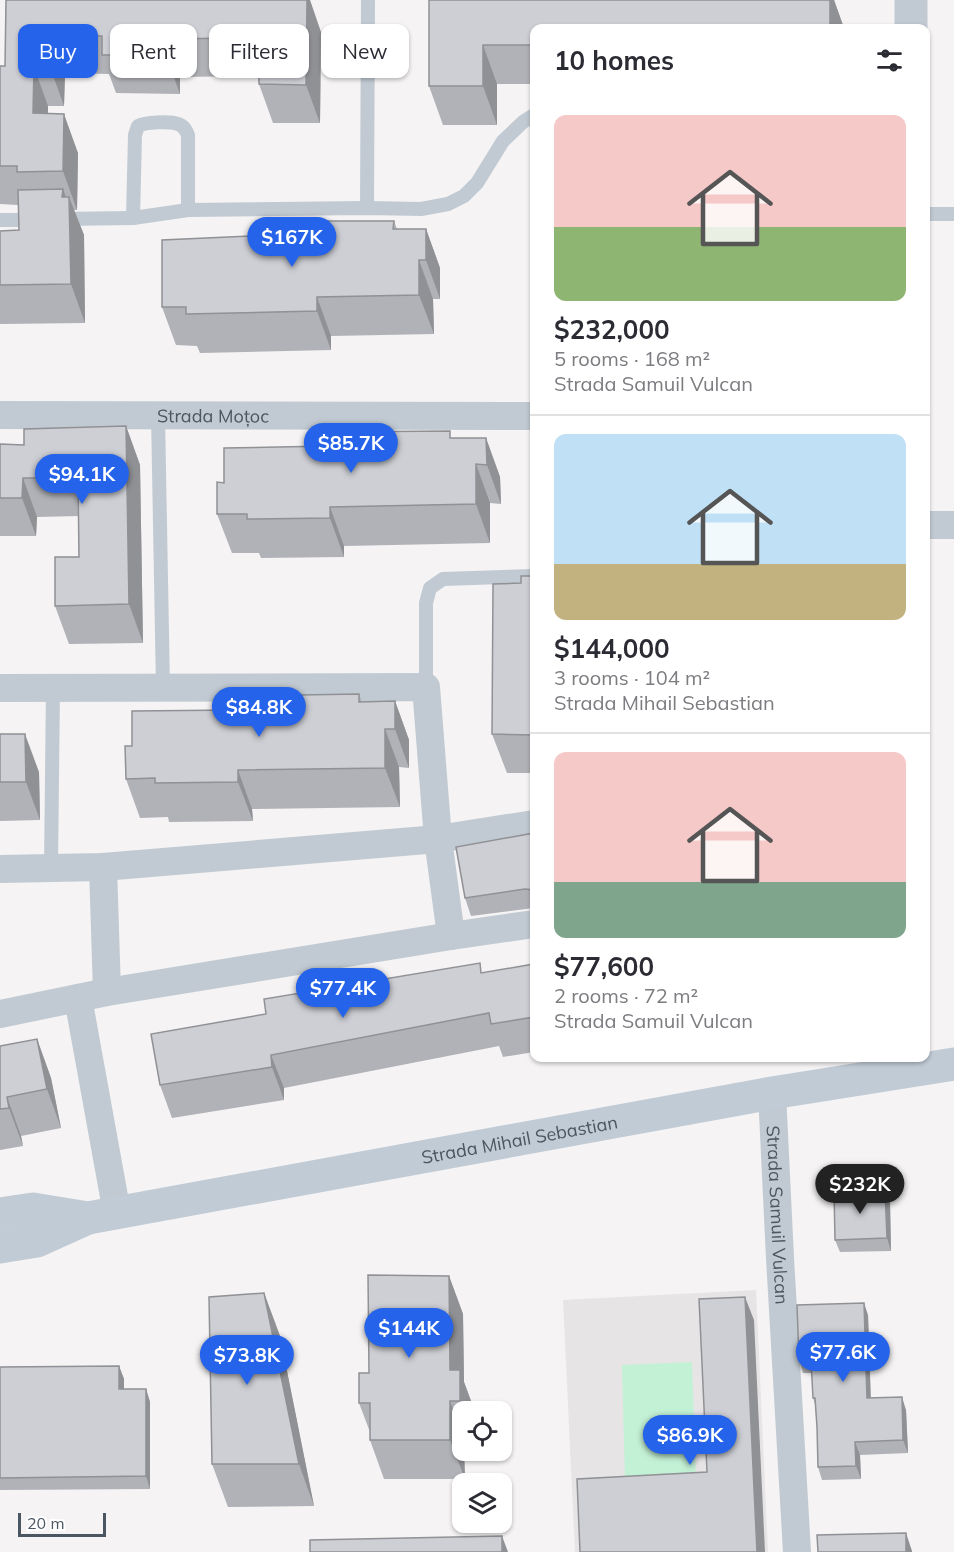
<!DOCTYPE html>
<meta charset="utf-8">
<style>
:root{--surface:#fff;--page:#f2f2f3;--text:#2b2b33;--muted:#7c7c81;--line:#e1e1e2;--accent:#2563eb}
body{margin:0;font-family:Mulish,sans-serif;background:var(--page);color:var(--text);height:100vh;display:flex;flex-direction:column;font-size:22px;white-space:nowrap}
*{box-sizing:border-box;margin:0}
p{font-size:20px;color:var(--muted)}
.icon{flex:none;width:33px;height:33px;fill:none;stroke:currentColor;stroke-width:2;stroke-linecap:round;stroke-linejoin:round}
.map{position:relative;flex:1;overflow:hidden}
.drawer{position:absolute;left:530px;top:24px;width:400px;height:1038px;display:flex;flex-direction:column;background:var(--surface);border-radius:12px;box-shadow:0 2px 4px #0004}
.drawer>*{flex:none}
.top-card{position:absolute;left:18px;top:24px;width:422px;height:54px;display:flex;gap:12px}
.tools{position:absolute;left:452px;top:1401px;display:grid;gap:12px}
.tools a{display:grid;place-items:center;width:60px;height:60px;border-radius:12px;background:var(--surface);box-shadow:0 2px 4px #0004;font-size:30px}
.scale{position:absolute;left:18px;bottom:15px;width:88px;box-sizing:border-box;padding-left:6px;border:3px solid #4a5661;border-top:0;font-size:16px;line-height:21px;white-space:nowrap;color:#4a5661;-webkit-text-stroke:4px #fff;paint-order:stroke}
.price{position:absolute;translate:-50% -51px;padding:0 14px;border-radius:21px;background:var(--accent);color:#fff;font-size:20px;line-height:39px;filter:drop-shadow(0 2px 3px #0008)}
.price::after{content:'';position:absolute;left:50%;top:36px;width:18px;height:14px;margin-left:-9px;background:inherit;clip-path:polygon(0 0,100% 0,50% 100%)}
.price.current{background:#222;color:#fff}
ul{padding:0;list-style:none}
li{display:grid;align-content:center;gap:12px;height:318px;padding:0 24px}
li+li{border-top:2px solid var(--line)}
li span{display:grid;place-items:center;height:186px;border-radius:12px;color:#555}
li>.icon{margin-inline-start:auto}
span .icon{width:108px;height:108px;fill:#fffc;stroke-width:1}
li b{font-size:26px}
h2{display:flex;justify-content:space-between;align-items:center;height:72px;padding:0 24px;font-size:26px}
.tag{padding:0 21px;border-radius:12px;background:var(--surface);box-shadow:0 2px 4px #0004;font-size:21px;line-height:54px}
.tag.current{background:var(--accent);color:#fff}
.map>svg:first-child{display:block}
.education{fill:#e6e4e5}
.green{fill:#c3f1d5}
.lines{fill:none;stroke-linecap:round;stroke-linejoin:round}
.service{stroke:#c1cad2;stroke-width:14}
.minor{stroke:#c1cad2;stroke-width:28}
.tertiary{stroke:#c1cad2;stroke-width:33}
.secondary{stroke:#c1cbd6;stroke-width:33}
.wall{fill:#b0b2b7}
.shaded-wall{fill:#909195}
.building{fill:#cdcfd5;stroke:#909195;stroke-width:1.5}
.labels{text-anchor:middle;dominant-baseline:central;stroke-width:5;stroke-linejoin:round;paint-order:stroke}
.street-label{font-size:18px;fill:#4a5661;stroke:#fff}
</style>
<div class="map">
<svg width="954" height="1552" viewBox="0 0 954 1552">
<rect width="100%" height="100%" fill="#f5f3f3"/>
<polygon class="education" points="756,1290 768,1552 575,1552 563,1300"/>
<polygon class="green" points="692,1362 696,1480 625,1483 622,1365"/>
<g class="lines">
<g class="service">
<polyline points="367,208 368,0"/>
<path d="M188,210V135C186,130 184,126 178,124C170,121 145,122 138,126L135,135L133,218L188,210L367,208L421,209L448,204L464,196L477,183L503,141L523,122L534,115"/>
<polyline points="926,214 954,214"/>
<polyline points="59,219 133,218"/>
<polyline points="0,220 37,220"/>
<polyline points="158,415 163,688"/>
<polyline points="426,687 426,603 430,588 443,579 534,576"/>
<polyline points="51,867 53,688"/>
</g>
<g class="minor">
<path id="s1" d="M0,415L534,416"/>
<polyline points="926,525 954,525"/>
<polyline points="0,688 426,687 438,839 451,936"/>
<polyline points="103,867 107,992"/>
<polyline points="0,869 103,867 438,839 534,824"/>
<polyline points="78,998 117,1213"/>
<polyline points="0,1014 107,992 451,936 534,924"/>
<path id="s2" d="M772,1093L780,1258L797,1552"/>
</g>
<polyline class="tertiary" points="911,28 911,0"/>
<g class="secondary">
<polyline points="0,1214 33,1209 88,1218"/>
<path id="s3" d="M0,1247L37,1241L88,1218L772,1093L954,1064"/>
</g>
</g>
<g class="wall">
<polygon points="6,0 321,32 320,123 273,123 259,84 259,78 252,76 180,77 180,94 116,93 109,74 65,73 64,106 48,106 48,113 78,153 77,210 74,210 84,235 85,323 0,324 0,231 19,230 18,205 0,204 0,66 5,66"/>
<polygon points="429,0 834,0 844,28 534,28 534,84 497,84 497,125 443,125 429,86"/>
<polygon points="394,221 397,229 426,229 440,268 440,299 433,299 434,334 331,336 331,350 200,353 197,346 176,345 162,307 317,233"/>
<polygon points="126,426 140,465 143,643 69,644 55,606 79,557 79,516 37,517 36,536 0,536 0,444 24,445"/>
<polygon points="453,438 486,438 500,477 501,504 490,503 490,543 344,546 344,557 261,558 259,553 232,553 217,514 224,483 328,446"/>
<polygon points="534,576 534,773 507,773 492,734 521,583"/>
<polygon points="359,694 362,702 395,701 409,740 409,768 399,767 400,807 252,809 253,821 169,822 168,817 140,818 126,779 132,746 236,710"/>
<polygon points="0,734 39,772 40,820 0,821"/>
<polygon points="534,833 534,908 471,916 465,898"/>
<polygon points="534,964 534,1052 503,1057 499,1046 284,1088 284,1100 172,1118 160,1085 266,1014"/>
<polygon points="37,1039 51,1078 61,1128 21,1136 23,1146 0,1150 0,1046"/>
<polygon points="890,1202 891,1251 840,1252 835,1240"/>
<polygon points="449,1276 463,1314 464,1382 474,1409 474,1412 462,1412 462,1450 464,1450 465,1479 384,1479 370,1440 370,1432 359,1403 369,1373"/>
<polygon points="264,1293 280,1336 314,1506 228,1507 212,1464"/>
<polygon points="868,1315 871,1398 906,1410 908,1453 860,1455 861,1479 822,1480 818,1467 817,1427 815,1404 813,1398 812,1373 803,1373 799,1360"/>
<polygon points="119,1366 124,1379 124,1389 146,1389 150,1402 150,1489 0,1490 0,1367"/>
</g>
<g class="shaded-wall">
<polygon points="307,0 310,0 321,32 320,123 306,85"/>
<polygon points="830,0 834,0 844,28 830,28"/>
<polygon points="51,35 65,73 64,106 50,67"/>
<polygon points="166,39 180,77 180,94 166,55"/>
<polygon points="483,45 497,84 497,125 483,86"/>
<polygon points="34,67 48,106 47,152 33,113"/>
<polygon points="64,114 78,153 77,210 63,171"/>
<polygon points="63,189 70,209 69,197 84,235 85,323 71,284 62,197"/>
<polygon points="426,229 440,268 440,299 426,260"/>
<polygon points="419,260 433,299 434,334 419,295"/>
<polygon points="317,297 331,336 331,350 317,311"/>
<polygon points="126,426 140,465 143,643 129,604"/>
<polygon points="486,438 500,477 501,504 487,465"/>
<polygon points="476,464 490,503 490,543 476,504"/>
<polygon points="23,478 37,517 36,536 22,498"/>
<polygon points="330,507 344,546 344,557 330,518"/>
<polygon points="395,701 409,740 409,768 395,729"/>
<polygon points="385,729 399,767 400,807 385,768"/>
<polygon points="25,734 39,772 40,820 26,782"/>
<polygon points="238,770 252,809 253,821 238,782"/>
<polygon points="37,1039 51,1078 61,1128 47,1089"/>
<polygon points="271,1055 284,1088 284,1100 272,1067"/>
<polygon points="7,1097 21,1136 23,1146 9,1108"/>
<polygon points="885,1190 890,1202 891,1251 887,1238"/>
<polygon points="449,1276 463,1314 464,1382 474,1409 474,1412 464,1412 450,1370"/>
<polygon points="264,1293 280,1336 314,1506 299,1464"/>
<polygon points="745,1297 754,1320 765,1552 757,1552"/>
<polygon points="864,1303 868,1315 871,1411 867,1398"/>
<polygon points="119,1366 124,1379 124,1402 119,1389"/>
<polygon points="146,1389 150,1402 150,1489 146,1476"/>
<polygon points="902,1397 906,1410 908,1453 903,1440"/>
<polygon points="450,1401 462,1433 462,1450 464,1450 465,1479 450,1440"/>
<polygon points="855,1442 860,1455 861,1479 856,1466"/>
<polygon points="906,1533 912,1551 912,1552 906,1552"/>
<polygon points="502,1536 508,1552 502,1552"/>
</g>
<g class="building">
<polygon points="6,0 307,0 306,85 259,84 259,41 238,38 166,39 166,55 102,55 102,36 51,35 50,67 34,67 33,113 64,114 63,171 17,172 17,166 0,166 0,66 5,66"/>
<polygon points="429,0 830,0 830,28 534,28 534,45 483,45 483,86 429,86"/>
<polygon points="63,189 62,197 69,197 71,284 0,285 0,231 19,230 18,190"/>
<polygon points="316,221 394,221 393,229 426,229 426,260 419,260 419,295 317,297 317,311 186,314 186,307 162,307 162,240 317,233"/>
<polygon points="534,244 534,251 531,246"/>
<polygon points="126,426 129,604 55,606 55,557 79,557 78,478 23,478 22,498 0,498 0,444 24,445 24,429"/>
<polygon points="450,431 450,438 486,438 487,465 476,464 476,504 330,507 330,518 247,519 247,514 217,514 217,482 224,483 224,448 328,446 328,432"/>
<polygon points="521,576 534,576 534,735 492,734 493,584 521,583"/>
<polygon points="359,694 359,702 395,701 395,729 385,729 385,768 238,770 238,782 155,783 155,778 126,779 125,746 132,746 132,711 236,710 236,696"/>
<polygon points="0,734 25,734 26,782 0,782"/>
<polygon points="534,833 534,890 525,889 465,898 456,847"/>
<polygon points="480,963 481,973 534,964 534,1017 491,1024 489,1013 271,1055 272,1067 160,1085 151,1034 266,1014 264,999"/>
<polygon points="37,1039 47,1089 7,1097 9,1108 0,1109 0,1046"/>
<polygon points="885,1190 887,1238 835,1240 834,1191"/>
<polygon points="368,1275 449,1276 450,1370 460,1370 460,1401 450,1401 450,1440 370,1440 370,1403 359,1403 359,1373 369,1373"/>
<polygon points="264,1293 299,1464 212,1464 209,1297"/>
<polygon points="745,1297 757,1552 580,1552 577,1479 707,1472 699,1299"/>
<polygon points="864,1303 867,1398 902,1397 903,1440 855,1442 856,1466 818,1467 817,1427 815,1398 813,1398 811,1360 799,1360 797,1305"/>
<polygon points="119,1366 119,1389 146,1389 146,1476 0,1478 0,1367"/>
<polygon points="906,1533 906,1552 818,1552 817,1535"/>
<polygon points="502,1536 502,1552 310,1552 310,1540"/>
</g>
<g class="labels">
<g class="street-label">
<text stroke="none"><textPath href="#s1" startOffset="213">Strada Moțoc</textPath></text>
<text stroke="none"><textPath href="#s3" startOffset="532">Strada Mihail Sebastian</textPath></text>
<text stroke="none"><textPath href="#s2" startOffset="122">Strada Samuil Vulcan</textPath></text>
</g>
</g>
</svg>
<div class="tools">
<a><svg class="icon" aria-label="locate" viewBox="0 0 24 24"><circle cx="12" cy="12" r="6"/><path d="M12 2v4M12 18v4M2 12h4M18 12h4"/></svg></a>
<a><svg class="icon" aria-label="layers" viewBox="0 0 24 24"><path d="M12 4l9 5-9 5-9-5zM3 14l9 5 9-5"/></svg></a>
</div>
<div class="scale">20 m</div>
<b class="price" style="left:292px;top:268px">$167K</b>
<b class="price" style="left:351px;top:474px">$85.7K</b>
<b class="price" style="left:82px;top:505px">$94.1K</b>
<b class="price" style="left:259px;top:738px">$84.8K</b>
<b class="price" style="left:343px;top:1019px">$77.4K</b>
<b class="price current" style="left:860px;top:1215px">$232K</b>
<b class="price" style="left:409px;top:1359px">$144K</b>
<b class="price" style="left:843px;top:1383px">$77.6K</b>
<b class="price" style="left:247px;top:1386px">$73.8K</b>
<b class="price" style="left:690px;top:1466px">$86.9K</b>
<div class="top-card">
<a class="tag current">Buy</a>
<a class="tag">Rent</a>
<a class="tag">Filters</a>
<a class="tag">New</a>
</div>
<section class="drawer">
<h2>10 homes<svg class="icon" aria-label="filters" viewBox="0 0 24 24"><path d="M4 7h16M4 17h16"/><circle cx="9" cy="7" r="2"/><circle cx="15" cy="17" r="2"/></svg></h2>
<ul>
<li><span style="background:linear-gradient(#f6c9c9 60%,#8fb573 0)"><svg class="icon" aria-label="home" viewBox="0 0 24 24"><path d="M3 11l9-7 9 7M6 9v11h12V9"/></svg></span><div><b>$232,000</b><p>5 rooms · 168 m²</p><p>Strada Samuil Vulcan</p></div></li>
<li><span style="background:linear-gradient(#bfe0f5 70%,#c2b280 0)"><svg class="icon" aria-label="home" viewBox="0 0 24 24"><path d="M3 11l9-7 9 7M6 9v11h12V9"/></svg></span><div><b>$144,000</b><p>3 rooms · 104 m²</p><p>Strada Mihail Sebastian</p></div></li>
<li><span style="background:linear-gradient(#f6c9c9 70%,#7fa58c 0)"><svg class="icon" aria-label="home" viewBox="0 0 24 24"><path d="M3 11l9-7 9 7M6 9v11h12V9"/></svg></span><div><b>$77,600</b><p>2 rooms · 72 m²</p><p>Strada Samuil Vulcan</p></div></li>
</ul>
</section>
</div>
